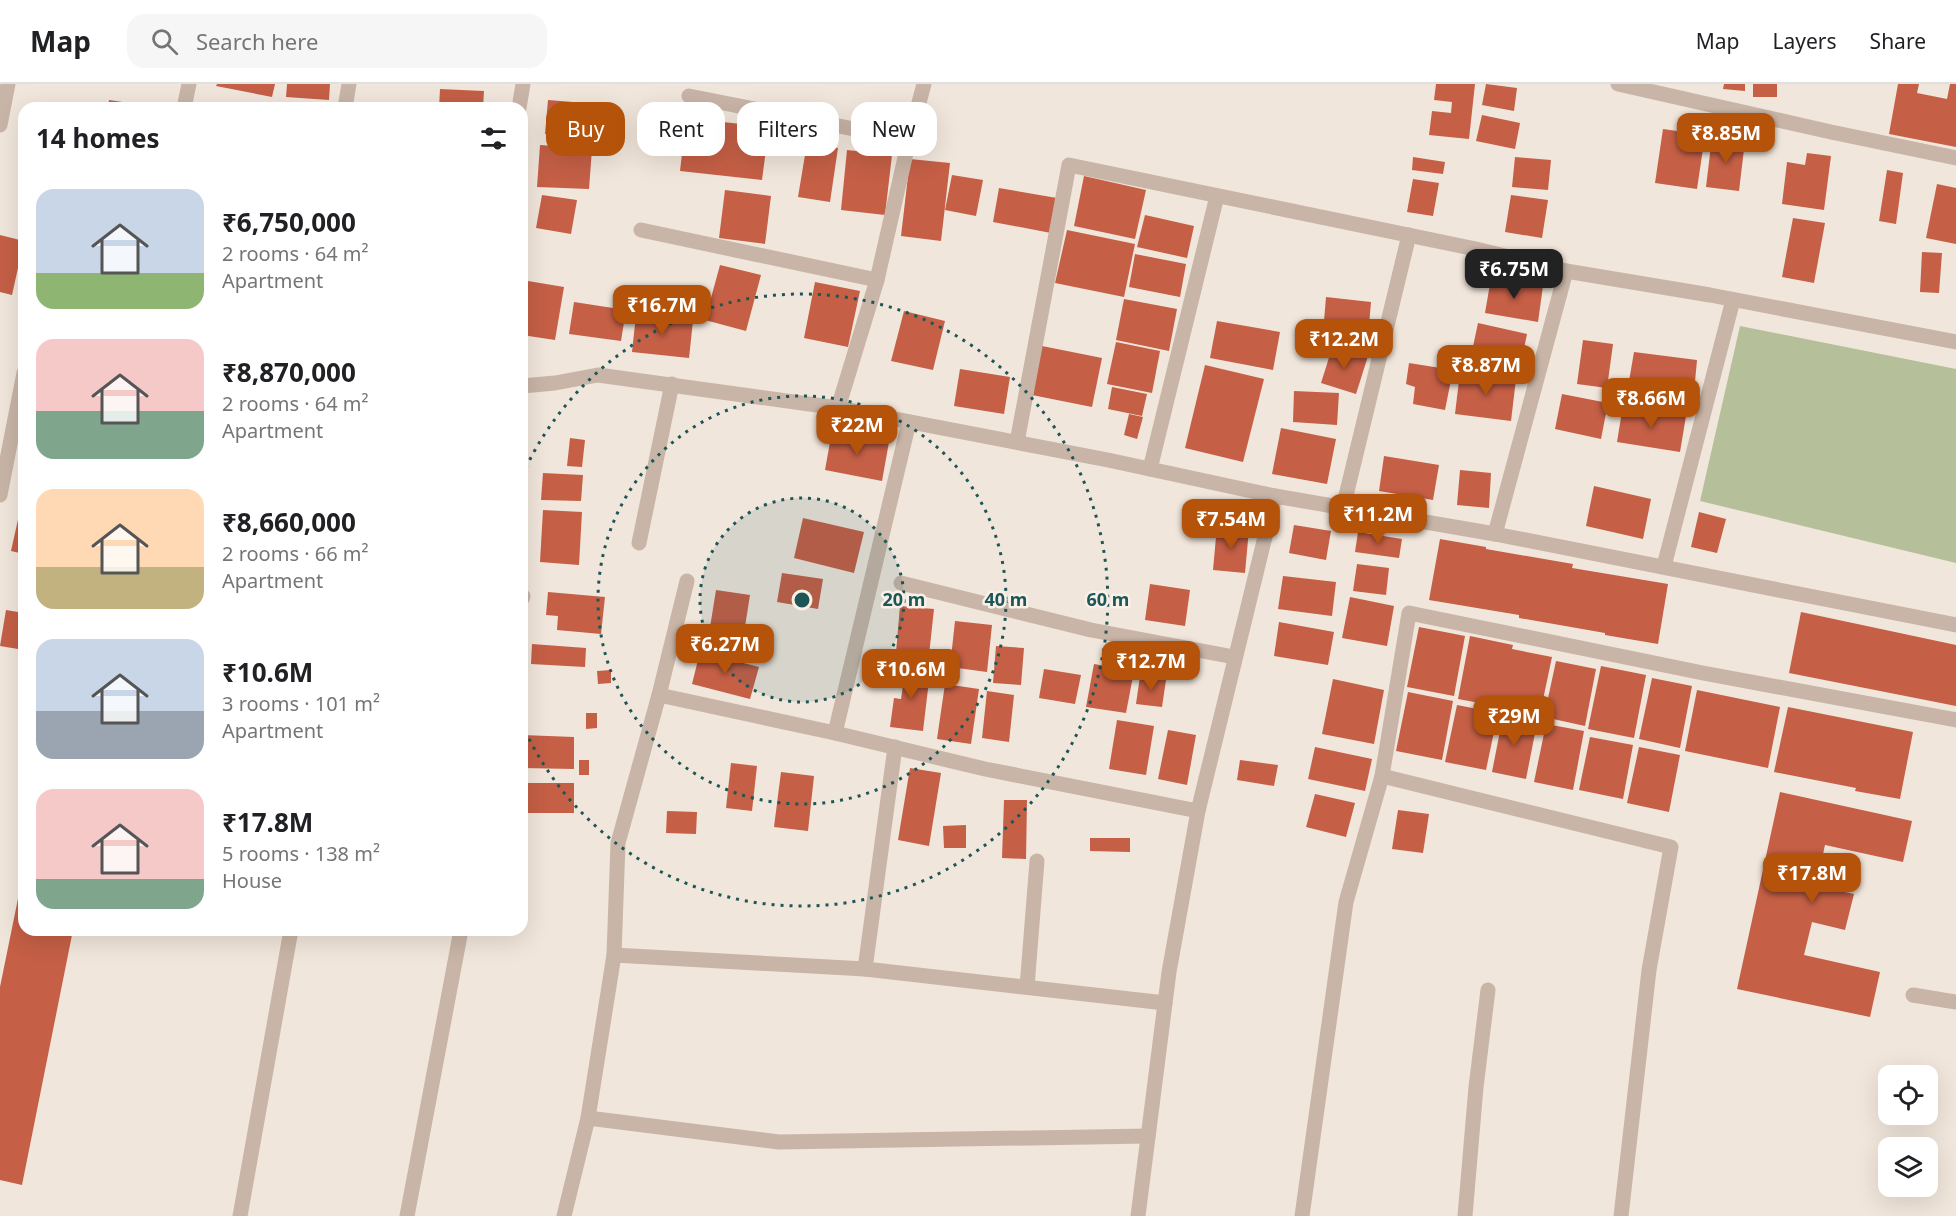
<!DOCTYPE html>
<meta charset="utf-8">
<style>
:root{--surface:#fff;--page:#f6f6f6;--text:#202124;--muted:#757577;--line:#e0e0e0;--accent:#b45309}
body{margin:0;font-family:"Noto Sans",sans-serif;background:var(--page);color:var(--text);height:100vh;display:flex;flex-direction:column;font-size:22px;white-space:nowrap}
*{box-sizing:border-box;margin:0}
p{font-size:20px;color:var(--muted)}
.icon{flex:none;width:33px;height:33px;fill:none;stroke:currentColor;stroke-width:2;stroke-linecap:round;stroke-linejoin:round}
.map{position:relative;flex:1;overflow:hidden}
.sheet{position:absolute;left:18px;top:18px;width:510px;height:834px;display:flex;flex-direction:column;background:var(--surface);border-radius:18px;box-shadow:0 6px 24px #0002}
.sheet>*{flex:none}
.banner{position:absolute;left:546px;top:18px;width:570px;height:54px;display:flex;gap:12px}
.controls{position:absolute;left:1878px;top:981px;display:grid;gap:12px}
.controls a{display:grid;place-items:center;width:60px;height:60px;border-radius:12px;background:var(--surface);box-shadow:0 6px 24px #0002;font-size:30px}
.price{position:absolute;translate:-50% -51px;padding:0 14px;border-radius:12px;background:var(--accent);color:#fff;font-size:20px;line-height:39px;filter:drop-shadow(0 2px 3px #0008)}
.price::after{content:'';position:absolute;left:50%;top:36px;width:18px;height:14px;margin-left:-9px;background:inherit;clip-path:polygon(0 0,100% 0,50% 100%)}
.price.active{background:#222;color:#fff}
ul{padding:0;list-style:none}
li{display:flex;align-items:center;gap:18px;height:150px;padding:0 18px}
li span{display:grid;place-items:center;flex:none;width:168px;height:120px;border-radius:18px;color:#555}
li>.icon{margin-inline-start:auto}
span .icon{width:72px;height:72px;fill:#fffc;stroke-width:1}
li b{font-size:26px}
h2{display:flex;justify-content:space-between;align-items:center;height:72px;padding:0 18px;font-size:26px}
.tag{padding:0 21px;border-radius:18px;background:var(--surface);box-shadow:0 6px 24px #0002;font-size:21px;line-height:54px}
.tag.active{background:var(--accent);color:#fff}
header{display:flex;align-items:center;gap:36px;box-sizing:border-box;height:84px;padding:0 30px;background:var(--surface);border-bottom:2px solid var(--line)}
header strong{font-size:28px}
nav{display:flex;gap:33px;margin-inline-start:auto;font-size:21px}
.search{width:420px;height:54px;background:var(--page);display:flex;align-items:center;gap:15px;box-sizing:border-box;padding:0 21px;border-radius:18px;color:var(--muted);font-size:22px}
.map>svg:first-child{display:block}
.green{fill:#b5c09b}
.building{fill:#c55f46}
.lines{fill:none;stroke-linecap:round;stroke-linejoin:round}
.service{stroke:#c9b5a7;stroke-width:15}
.minor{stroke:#c9b5a7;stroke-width:15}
.ring{fill:none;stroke:#1d5657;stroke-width:3;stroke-dasharray:3 6}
.centre{fill:#1d5657;stroke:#f9f0e7;stroke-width:3}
.ring-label{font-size:18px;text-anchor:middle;font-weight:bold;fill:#1d5657;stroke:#f9f0e7;stroke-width:5;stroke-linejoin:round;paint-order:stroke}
</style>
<header>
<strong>Map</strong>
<div class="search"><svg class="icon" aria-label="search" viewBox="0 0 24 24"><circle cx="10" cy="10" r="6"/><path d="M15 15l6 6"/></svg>Search here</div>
<nav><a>Map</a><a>Layers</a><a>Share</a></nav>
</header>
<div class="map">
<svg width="1956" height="1132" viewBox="0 0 1956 1132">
<rect width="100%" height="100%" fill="#f1e6db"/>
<polygon class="green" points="1740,242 1956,285 1956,479 1700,417"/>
<g class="building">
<polygon points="217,0 275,0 272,13 216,2"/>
<polygon points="287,0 330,0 329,16 286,13"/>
<polygon points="1436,0 1475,0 1469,55 1429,51 1432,27 1451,29 1452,18 1434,16"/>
<polygon points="1486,0 1517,4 1514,27 1482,21"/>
<polygon points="1724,0 1745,0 1745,7 1723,5"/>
<rect x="1753" y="0" width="24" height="13"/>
<polygon points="1898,0 1919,0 1917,9 1947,15 1950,0 1956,0 1956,63 1889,50"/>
<polygon points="440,5 484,7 483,24 439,24"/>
<polygon points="109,16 157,23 157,24 108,24"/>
<polygon points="548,16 598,20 595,54 545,50"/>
<polygon points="207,18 256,22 256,24 207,24"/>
<polygon points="1482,31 1520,39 1515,65 1476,57"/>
<polygon points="686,34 769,43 762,96 680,87"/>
<polygon points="1663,45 1705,51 1697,105 1655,99"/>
<polygon points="1712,53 1745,57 1739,107 1706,103"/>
<polygon points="807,59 838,64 830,118 798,113"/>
<polygon points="540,61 592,65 589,105 537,103"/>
<polygon points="847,66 892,71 885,131 841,126"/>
<polygon points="1807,69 1831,72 1824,126 1782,120 1787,78 1805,81"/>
<polygon points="1413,73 1445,78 1443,90 1412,86"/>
<polygon points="1515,73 1551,76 1548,106 1512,103"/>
<polygon points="910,75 950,79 941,157 901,152"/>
<polygon points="1887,86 1903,89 1896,140 1879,137"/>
<polygon points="952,91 983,96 976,132 945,126"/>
<polygon points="1084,92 1146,106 1135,155 1074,142"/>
<polygon points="1413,95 1439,99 1433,132 1407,128"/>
<polygon points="1937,100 1956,104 1956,160 1926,154"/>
<polygon points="999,104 1057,114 1051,149 993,138"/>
<polygon points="725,106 771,112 765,160 719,154"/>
<polygon points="542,111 577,116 571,150 536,144"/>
<polygon points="1511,111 1548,116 1542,154 1505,148"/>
<polygon points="1145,131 1194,142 1187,174 1137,163"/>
<polygon points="1793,134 1825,139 1814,199 1782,193"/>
<polygon points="1067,146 1135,160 1124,213 1055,199"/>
<polygon points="0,151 24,157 12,211 0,208"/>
<polygon points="1922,168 1942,169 1939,209 1920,208"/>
<polygon points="1135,170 1186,180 1180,213 1129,203"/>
<polygon points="720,181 761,191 746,247 705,236"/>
<polygon points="1491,194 1543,202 1538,238 1485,229"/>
<polygon points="522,196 564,203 555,256 522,251"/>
<polygon points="815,198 860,207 848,263 804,254"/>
<polygon points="1326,213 1371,218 1368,253 1323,249"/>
<polygon points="1124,215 1177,225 1169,267 1116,256"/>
<polygon points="574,218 626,226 621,257 569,250"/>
<polygon points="904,227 945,237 933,286 891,277"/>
<polygon points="636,231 693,237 689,274 632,268"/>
<polygon points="1217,237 1280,248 1273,286 1210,274"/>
<polygon points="1478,239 1527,250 1520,283 1471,272"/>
<polygon points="1583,256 1613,260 1607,304 1577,300"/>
<polygon points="1116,258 1160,267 1152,309 1107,300"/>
<polygon points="1333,261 1368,272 1356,310 1321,299"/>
<polygon points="1042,262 1102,274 1092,323 1032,311"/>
<polygon points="1634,268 1697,276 1694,308 1628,303"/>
<polygon points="1409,279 1453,286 1445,326 1413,320 1415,303 1406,300"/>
<polygon points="1205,281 1264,295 1243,378 1185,364"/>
<polygon points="960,285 1010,293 1004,330 954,322"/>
<polygon points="1460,288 1516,295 1511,337 1455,330"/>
<polygon points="1112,303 1147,310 1142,332 1108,325"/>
<polygon points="1294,307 1339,309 1337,341 1293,338"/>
<polygon points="1562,310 1608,319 1601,355 1555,345"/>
<polygon points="1623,321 1686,332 1680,368 1617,358"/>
<polygon points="1129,330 1143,333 1137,355 1124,351"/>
<polygon points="1281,344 1336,355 1327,400 1272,390"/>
<polygon points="832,347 889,358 882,397 825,386"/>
<polygon points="570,354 585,356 582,383 567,382"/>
<polygon points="522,355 526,356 523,376 522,376"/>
<polygon points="1384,372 1439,381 1433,416 1379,407"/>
<polygon points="1460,386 1491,389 1489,424 1457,421"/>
<polygon points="543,389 583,391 581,417 541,416"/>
<polygon points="1594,402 1651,415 1643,455 1586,442"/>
<polygon points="21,422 24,423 24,470 11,467"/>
<polygon points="543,426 582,428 579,481 540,478"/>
<polygon points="1699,428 1726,435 1717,469 1691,463"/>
<polygon points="803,434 864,448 854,489 794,474"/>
<polygon points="1294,441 1331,447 1326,476 1289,469"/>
<polygon points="1217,442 1249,445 1245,489 1213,486"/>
<polygon points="1358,448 1402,455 1399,474 1355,468"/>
<polygon points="1440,455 1486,463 1486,465 1573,480 1572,484 1668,500 1658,560 1605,551 1605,549 1519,534 1519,531 1429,516"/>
<polygon points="1357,480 1389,484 1386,511 1353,507"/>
<polygon points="782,489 823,495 818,525 777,518"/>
<polygon points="1283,492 1336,498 1332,532 1278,525"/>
<polygon points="1150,500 1190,506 1185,542 1145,536"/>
<polygon points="716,506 750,511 741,568 707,562"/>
<polygon points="548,508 605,513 601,550 557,546 558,532 546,531"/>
<polygon points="1350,513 1394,522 1387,562 1342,554"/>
<polygon points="900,522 934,525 929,571 896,568"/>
<polygon points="6,526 24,529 24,566 0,562"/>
<polygon points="1801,528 1956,561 1956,622 1789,589"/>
<polygon points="955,537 992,541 987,588 950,583"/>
<polygon points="1279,538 1334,548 1328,581 1274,572"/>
<polygon points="1419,543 1465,552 1454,612 1407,603"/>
<polygon points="1470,552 1513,561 1512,565 1552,573 1540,630 1458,615"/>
<polygon points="532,560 586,564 585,583 531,580"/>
<polygon points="996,562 1024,564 1021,601 993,599"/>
<polygon points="700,568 759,583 750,615 692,600"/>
<polygon points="1556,577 1596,585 1585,642 1544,633"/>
<polygon points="1094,580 1134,587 1126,629 1086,623"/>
<polygon points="1601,582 1646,591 1634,654 1588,645"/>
<polygon points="898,584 930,588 923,647 890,643 894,614 901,615 903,602 896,601"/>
<polygon points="1044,585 1081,591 1075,620 1039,614"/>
<polygon points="611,586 611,599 598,600 597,587"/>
<polygon points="1140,592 1166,596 1162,623 1136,620"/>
<polygon points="1652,594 1692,602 1680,664 1639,655"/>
<polygon points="1333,595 1384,606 1374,660 1322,650"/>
<polygon points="945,600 979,605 971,660 937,655"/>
<polygon points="1697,606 1780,623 1768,684 1685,667"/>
<polygon points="987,607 1014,611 1009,658 982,654"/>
<polygon points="1408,608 1453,617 1442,676 1396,667"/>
<polygon points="1457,621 1498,629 1486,686 1445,678"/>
<polygon points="1788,623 1913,648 1900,715 1855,707 1856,704 1774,688"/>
<polygon points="586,629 597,629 597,644 586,645"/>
<polygon points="1503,632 1537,639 1526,695 1492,688"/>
<polygon points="1117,636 1154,642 1146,691 1109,685"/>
<polygon points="1546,640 1584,647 1573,706 1534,698"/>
<polygon points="1168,646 1196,651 1187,701 1158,695"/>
<polygon points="522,651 574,653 574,685 522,684"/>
<polygon points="1590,653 1633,661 1623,715 1579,706"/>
<polygon points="1315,663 1372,675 1365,707 1308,695"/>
<polygon points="1639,663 1680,671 1669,728 1627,719"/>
<rect x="579" y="676" width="10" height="15"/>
<polygon points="1240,676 1278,681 1274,702 1237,696"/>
<polygon points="731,679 757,682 752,727 726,724"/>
<polygon points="910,684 941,689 929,762 898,756"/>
<polygon points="781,688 814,692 808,747 774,743"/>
<rect x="525" y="699" width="49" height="30"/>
<polygon points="1780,708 1912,737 1903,778 1825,761 1816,802 1854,810 1845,846 1812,838 1804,871 1880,888 1870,933 1737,905"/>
<polygon points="1315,710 1355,719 1346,753 1306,743"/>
<polygon points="1004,716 1027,716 1026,775 1002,774"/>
<polygon points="1398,726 1429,730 1423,769 1392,765"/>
<polygon points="667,727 697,728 696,750 666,749"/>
<polygon points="966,741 966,764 944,764 943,742"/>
<polygon points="1090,754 1130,754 1130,768 1090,767"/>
<polygon points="23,790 24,846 73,846 22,1101 0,1096 0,903"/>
</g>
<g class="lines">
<polyline class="service" points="1913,911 1956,918"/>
<g class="minor">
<polyline points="1618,0 1831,48 1956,74"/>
<polyline points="689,12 909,56"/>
<polyline points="184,24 189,0"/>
<polyline points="345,24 349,0"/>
<polyline points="519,24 523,0"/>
<polyline points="0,41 8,0"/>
<polyline points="641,146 877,196"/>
<polyline points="522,302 555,299 598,291 838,324 1108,376 1275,412 1495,450 1956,541"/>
<polyline points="838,324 877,196 909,56 924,0"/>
<polyline points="1017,358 1069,81 1476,165 1566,187 1710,211 1956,258"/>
<polyline points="1150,385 1217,112"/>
<polyline points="0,411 24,289"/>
<polyline points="1343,424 1409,151"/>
<polyline points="1495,450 1566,187"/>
<polyline points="639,459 672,300"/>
<polyline points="1664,482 1733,216"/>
<polyline points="901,499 1091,546 1234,573"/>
<polyline points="522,515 523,512"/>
<polyline points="659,611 835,649 985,685 1198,727"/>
<polyline points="835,649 909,338"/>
<polyline points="1382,692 1671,763 1649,886 1621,1132"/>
<polyline points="614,871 618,759 659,611 687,497"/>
<polyline points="865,885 895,663"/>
<polyline points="1027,903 1037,777"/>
<polyline points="588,1034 614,871 865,885 1165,919"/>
<polyline points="240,1132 291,846"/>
<polyline points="407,1132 461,846"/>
<polyline points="564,1132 588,1034 779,1058 1148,1052"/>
<polyline points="1138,1132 1169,888 1198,727 1275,412"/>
<polyline points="1302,1132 1346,818 1382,692 1409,529 1703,589 1956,636"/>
<polyline points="1465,1132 1476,1003 1488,906"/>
</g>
</g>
<circle cx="802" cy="516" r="102" fill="#1d5657" fill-opacity=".12"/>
<g class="ring">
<circle cx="802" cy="516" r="102"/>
<circle cx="802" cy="516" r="204"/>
<path d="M522 392A306 306 0 1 1 522 640"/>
</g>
<circle cx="802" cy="516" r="9" class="centre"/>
<g class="ring-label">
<text x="904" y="522">20 m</text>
<text x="1006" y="522">40 m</text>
<text x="1108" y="522">60 m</text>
</g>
</svg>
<div class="controls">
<a><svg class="icon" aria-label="locate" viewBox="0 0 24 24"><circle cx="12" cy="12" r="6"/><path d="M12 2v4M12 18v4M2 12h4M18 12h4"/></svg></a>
<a><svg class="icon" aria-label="layers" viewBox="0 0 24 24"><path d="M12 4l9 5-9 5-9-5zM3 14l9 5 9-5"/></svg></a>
</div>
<b class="price" style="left:1726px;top:80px">₹8.85M</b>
<b class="price active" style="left:1514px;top:216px">₹6.75M</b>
<b class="price" style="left:662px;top:252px">₹16.7M</b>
<b class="price" style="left:1344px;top:286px">₹12.2M</b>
<b class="price" style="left:1486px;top:312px">₹8.87M</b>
<b class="price" style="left:1651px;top:345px">₹8.66M</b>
<b class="price" style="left:857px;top:372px">₹22M</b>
<b class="price" style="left:1378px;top:461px">₹11.2M</b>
<b class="price" style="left:1231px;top:466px">₹7.54M</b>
<b class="price" style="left:725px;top:591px">₹6.27M</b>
<b class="price" style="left:1151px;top:608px">₹12.7M</b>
<b class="price" style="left:911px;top:616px">₹10.6M</b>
<b class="price" style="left:1514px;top:663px">₹29M</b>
<b class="price" style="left:1812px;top:820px">₹17.8M</b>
<div class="banner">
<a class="tag active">Buy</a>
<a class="tag">Rent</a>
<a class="tag">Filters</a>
<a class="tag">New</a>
</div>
<section class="sheet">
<h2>14 homes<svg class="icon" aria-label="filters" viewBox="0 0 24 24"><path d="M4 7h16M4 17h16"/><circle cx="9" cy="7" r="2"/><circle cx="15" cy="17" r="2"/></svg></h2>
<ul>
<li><span style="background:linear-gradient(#c9d6e8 70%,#8fb573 0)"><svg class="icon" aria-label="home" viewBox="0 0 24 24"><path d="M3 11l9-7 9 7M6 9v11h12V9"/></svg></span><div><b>₹6,750,000</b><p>2 rooms · 64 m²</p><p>Apartment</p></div></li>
<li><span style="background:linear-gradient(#f6c9c9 60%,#7fa58c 0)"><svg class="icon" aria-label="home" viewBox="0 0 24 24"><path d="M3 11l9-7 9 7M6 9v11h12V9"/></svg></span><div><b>₹8,870,000</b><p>2 rooms · 64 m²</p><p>Apartment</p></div></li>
<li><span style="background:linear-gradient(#ffd9b3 65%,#c2b280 0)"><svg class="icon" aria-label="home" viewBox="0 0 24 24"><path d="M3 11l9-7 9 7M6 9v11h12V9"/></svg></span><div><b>₹8,660,000</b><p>2 rooms · 66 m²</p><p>Apartment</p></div></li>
<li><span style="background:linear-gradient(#c9d6e8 60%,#9aa5b1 0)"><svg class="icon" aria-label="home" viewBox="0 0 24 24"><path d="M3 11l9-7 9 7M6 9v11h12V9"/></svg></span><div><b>₹10.6M</b><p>3 rooms · 101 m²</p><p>Apartment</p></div></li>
<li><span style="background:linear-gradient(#f6c9c9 75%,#7fa58c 0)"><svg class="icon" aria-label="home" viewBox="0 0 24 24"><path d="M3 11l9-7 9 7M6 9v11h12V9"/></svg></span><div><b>₹17.8M</b><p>5 rooms · 138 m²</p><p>House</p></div></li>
</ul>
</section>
</div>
